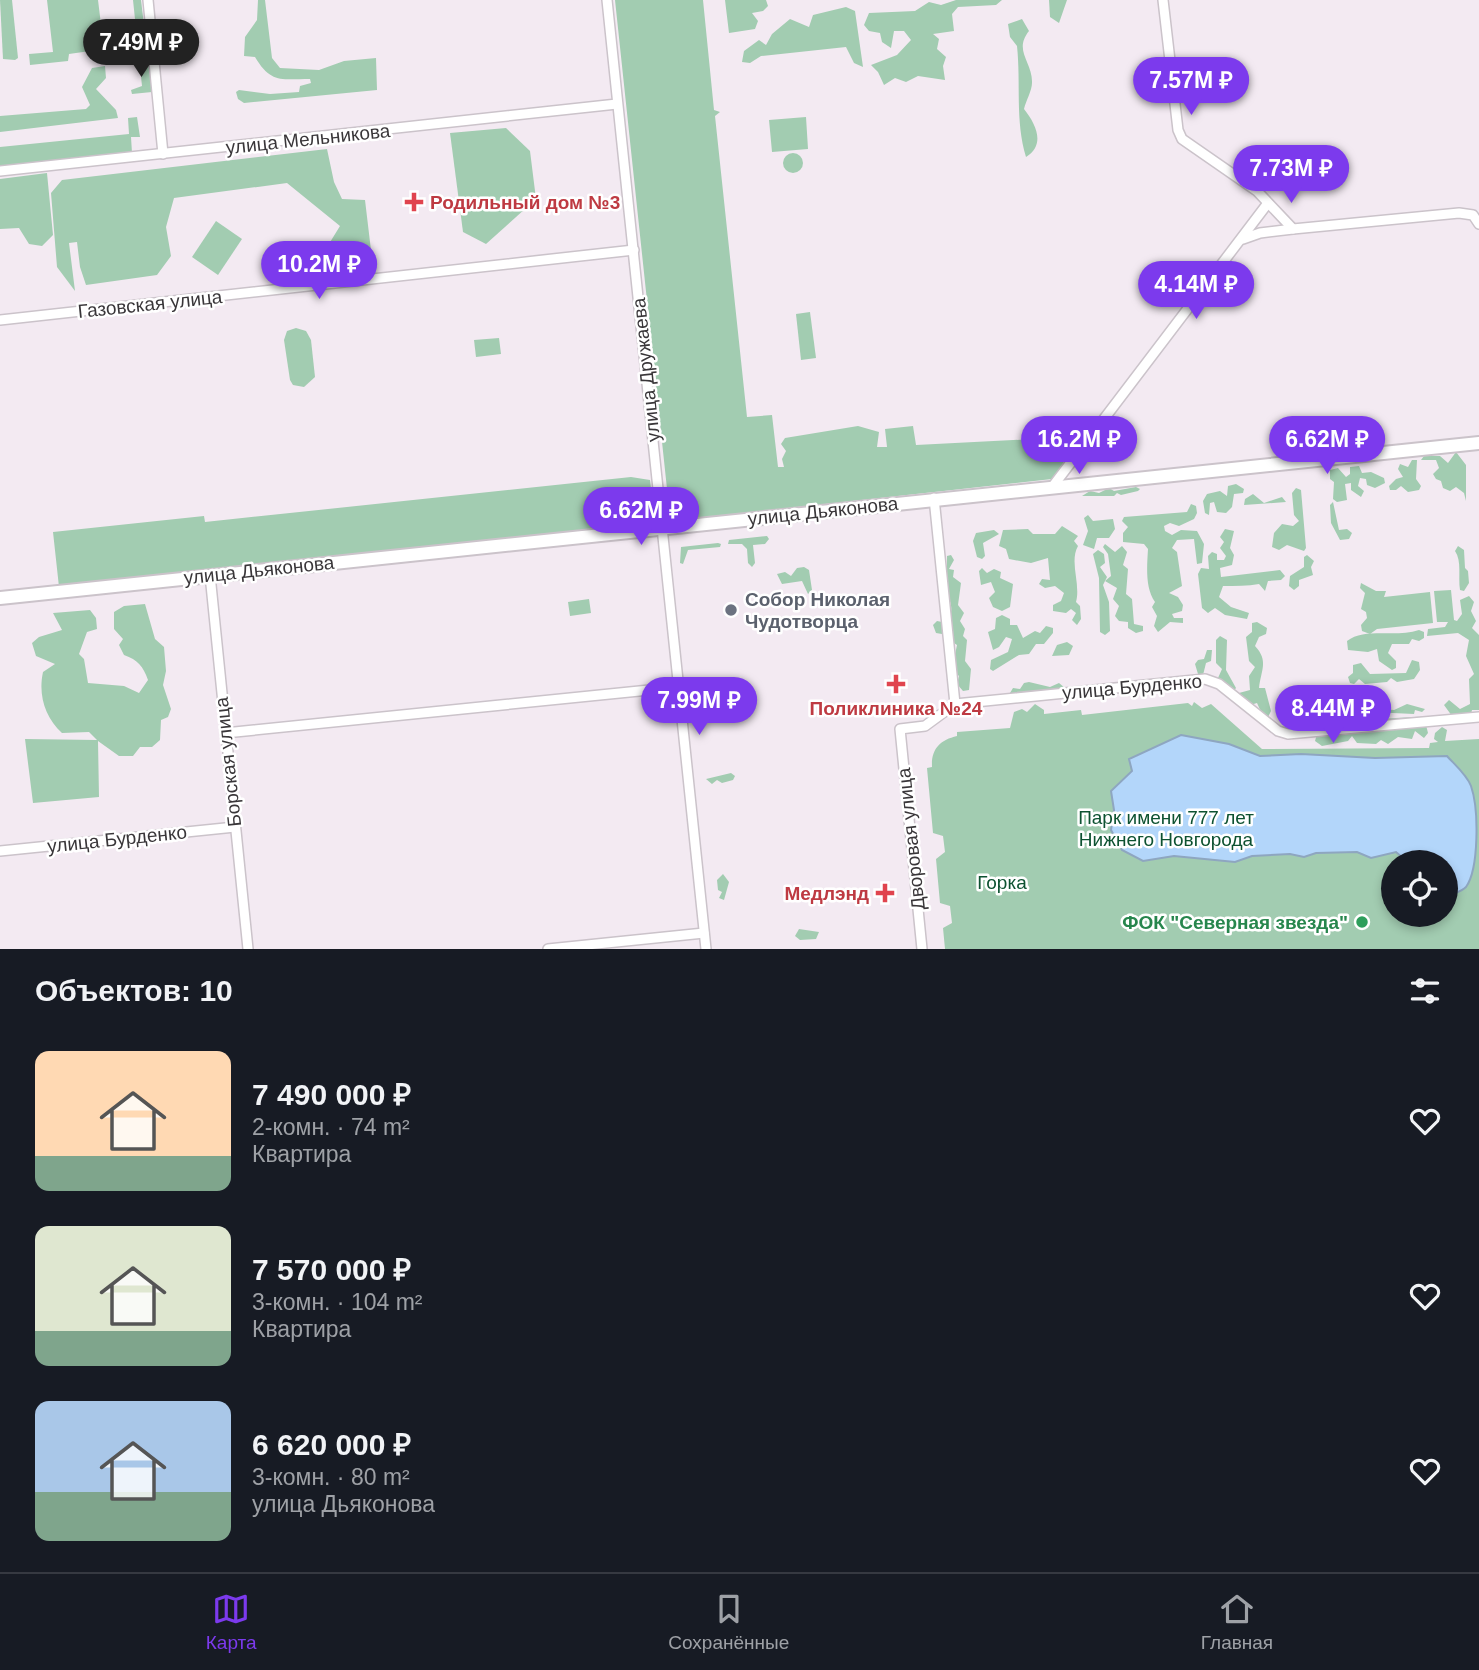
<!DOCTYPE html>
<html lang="ru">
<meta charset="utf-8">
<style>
:root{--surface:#171b24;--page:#20242c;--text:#f1f3f6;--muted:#9ea1a6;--line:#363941;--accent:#7c3aed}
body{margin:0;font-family:Helvetica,sans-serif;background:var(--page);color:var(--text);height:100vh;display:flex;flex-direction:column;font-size:26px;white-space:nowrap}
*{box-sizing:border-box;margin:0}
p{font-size:23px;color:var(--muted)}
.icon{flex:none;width:38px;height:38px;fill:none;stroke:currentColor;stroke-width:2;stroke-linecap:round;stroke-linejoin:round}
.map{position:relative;height:949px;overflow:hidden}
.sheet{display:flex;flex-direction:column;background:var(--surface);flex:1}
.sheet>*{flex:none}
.fabs{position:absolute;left:1381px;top:850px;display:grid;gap:14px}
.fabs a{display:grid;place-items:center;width:77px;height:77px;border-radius:50%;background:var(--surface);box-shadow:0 4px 10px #0003;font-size:35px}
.price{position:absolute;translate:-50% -60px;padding:0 16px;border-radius:24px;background:var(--accent);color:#fff;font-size:23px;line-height:46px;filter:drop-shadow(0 2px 4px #0008)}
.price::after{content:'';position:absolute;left:50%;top:42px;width:21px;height:16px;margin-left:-10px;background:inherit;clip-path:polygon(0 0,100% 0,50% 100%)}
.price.current{background:#222;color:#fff}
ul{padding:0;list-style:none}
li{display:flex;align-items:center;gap:21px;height:175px;padding:0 35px}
li span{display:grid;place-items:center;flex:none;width:196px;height:140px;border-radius:14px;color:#555}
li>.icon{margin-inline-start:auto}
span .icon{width:84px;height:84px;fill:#fffc;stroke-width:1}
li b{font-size:30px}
h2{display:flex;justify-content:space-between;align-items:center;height:84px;padding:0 35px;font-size:30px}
.tabs{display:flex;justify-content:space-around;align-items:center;height:98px;border-top:2px solid var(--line);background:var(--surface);font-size:19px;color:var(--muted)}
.tabs a{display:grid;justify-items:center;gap:4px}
.tabs .current{color:var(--accent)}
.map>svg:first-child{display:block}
.green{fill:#a2ccb1;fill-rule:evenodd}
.water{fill:#b3d6fa;stroke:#8ea6c0;stroke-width:2}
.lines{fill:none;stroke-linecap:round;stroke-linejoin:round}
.minor-casing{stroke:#cbc3ca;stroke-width:12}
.major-casing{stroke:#cbc3ca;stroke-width:16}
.minor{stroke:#fff;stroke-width:9}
.major{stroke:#fff;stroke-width:12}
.health-dot{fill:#e0444e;stroke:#fff;stroke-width:2.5}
.worship-dot{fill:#6b7280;stroke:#fff;stroke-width:2.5}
.leisure-dot{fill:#2e9e5b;stroke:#fff;stroke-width:2.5}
.labels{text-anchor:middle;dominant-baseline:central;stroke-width:5;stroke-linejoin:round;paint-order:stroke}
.street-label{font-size:19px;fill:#393639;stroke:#fff}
.health-label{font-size:19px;font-weight:bold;fill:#be3a42;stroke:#fff;text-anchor:start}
.worship-label{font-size:19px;font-weight:bold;fill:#5b616d;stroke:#fff;text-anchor:start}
.park-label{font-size:19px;fill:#0d5231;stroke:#fff}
.leisure-label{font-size:19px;font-weight:bold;fill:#27864d;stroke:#fff;text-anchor:end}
</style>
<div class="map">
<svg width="1479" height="949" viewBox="0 0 1479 949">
<rect width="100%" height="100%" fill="#f3eaf2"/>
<g class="green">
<polygon points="0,0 12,0 18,58 15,60 3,59"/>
<polygon points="47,0 98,0 104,49 69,54 68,61 30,65 29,54 53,52"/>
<polygon points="133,0 141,0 152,92 132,94 131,90 142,86"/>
<path d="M258,0H265L272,58L280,68L319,70L344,61L376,58L377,90L244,103L238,99L236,92L239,90L270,94L299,92L300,86L311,83L310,79C282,79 271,84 255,57L244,56L245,37L257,20Z"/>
<polygon points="615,0 703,0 714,110 720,112 715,116 747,417 772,415 778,467 784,467 782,459 786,451 781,444 785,438 858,426 879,432 877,447 887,447 885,429 913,426 916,445 1073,437 1073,449 1052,479 680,520 670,517"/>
<polygon points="725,0 766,0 768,6 763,11 752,13 758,21 755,29 729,33"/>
<polygon points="956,0 1002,0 996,5 958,7 952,14 954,31 933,34 939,39 937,49 946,57 943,66 945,80 918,76 906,82 895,78 884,85 878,72 871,65 897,55 911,40 904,31 894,31 891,48 882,42 880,33 869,31 864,25 869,13 915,11 929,2 941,5"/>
<polygon points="1049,0 1067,0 1059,23 1050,17"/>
<polygon points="846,7 855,11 863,67 854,63 846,47 761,56 750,63 742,62 744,51 759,40 766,45 772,34 790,19 809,27 813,15"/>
<path d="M1022,19L1029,31C1013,51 1033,62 1032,83C1032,90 1026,101 1024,109C1036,124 1046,145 1026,157C1015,120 1021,84 1017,46L1010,37L1008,24Z"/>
<polygon points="105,66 106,78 96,89 116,110 118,118 0,132 0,116 86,109 90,105 82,87 92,68"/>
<polygon points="137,117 140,137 131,137 132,153 0,166 0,147 129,134 128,118"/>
<polygon points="806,117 808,149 772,152 769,120"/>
<polygon points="506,128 530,151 536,199 486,244 463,232 450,133"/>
<polygon points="327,149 334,182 342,199 365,200 373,267 352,266 324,252 340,226 287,183 174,198 166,227 171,256 157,275 86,285 80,267 77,242 69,243 75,291 57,267 51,193 62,180"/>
<circle cx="793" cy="163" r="10"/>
<polygon points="47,173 53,235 42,246 29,244 19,228 0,229 0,179"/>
<polygon points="216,221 242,239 218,275 192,257"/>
<polygon points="810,312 816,358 801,360 796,314"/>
<polygon points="296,328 306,331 311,340 315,377 304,387 293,385 290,380 284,340 287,331"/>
<polygon points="499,338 501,354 476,357 474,340"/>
<polygon points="1456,452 1466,465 1466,501 1464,493 1456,487 1450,491 1443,488 1441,481 1436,479 1433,474 1439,468 1436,460 1421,460 1424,456 1440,456 1448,463"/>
<polygon points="1412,460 1417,460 1416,479 1421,486 1419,490 1408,492 1401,486 1396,490 1390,490 1389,486 1396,479 1403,477 1398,469 1400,464 1408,467"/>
<polygon points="1359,466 1362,473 1371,472 1384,478 1385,483 1375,488 1367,485 1366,479 1360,478 1358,486 1364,491 1361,497 1351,490 1351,483 1345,484 1347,500 1337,502 1333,499 1334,482 1330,479 1330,470 1338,468 1346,477 1350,474 1350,467"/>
<polygon points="631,477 650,480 654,514 648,523 59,587 53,532 204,516 205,522"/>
<polygon points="1236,484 1244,489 1243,493 1234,494 1232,507 1226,513 1217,512 1214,502 1210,503 1209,515 1205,513 1203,501 1207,494 1220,491 1227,496 1228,486"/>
<polygon points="1136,487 1140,489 1138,491 1121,495 1117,493 1114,496 1082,496 1090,491 1099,493 1109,488 1114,491"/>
<polygon points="1296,488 1301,490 1306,548 1304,551 1287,545 1279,550 1272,547 1274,533 1282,524 1293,526 1299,521 1294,515 1292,493"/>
<polygon points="1253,494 1264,503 1282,497 1286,502 1244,505 1245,499"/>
<polygon points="1333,502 1339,530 1347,529 1352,533 1349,539 1340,540 1331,523 1330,505"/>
<path d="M1191,504L1196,506L1197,513L1194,519L1179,526L1170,523L1164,526L1165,531L1172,535L1181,530L1197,531L1204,544L1202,563L1197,564L1194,539L1177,540L1172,548L1177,552L1182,586L1169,593L1178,597L1183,605L1182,611L1172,614L1174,618H1183V623L1170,622L1158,632L1154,626L1157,616L1152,607L1155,602C1145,588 1147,566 1148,549L1144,544L1123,542V533L1128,527L1122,521L1124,517L1187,512Z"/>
<polygon points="1088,515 1093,521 1113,519 1115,529 1109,538 1097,538 1094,549 1083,545 1088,531 1084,518"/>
<path d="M1062,526L1078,536L1074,541L1078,546C1069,562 1081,584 1076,602L1080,606L1081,619L1077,625L1072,620L1076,613L1071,609L1066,613L1053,611V605L1061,601L1064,593L1055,586L1045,588L1039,584L1042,579L1050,580L1048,558L1031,563L1009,559L1006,549L999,546L1003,530L1028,529L1033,534H1055Z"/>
<path d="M1225,529L1234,531L1230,548L1234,555L1232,565L1220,568L1221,577L1280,570L1285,576L1281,580L1268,581L1265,591L1259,584C1248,586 1235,586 1223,586L1219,597L1231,607L1249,613L1247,619L1225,615L1215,608L1208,613L1202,608L1198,574L1201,568L1209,569L1208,556L1212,552L1217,554V560H1224L1226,556L1220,548L1224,542L1220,537Z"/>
<polygon points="994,530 999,534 983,543 985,556 982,559 977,557 973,541 976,533"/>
<polygon points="767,536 769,539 765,544 753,545 755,563 752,567 748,563 747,549 742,544 728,544 729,540"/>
<polygon points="718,543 721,544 720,547 688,550 683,564 680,563 681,547"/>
<polygon points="1105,544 1115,552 1122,546 1127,552 1123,565 1128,569 1126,594 1132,599 1134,624 1143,626 1143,631 1136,633 1128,628 1128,622 1119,621 1115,616 1119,606 1113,599 1117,588 1105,581 1111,576 1108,554 1103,547"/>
<path d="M1458,546L1464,550L1465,568L1468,571L1469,583L1464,591L1460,590C1458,577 1462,561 1455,551Z"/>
<polygon points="1098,550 1104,554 1105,563 1100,567 1107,577 1103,585 1109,602 1110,631 1105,635 1100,632 1099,578 1093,554"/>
<path d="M951,555L954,560L949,569L954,570L953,577L961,583L958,605L964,613L960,621L965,629L963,636L967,640L965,661L971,669L969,690L963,691L957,684L959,676L952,669L957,645L951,641L952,630L946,628L942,634L936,633L933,625L937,621L947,623C958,604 945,597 943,578L947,574V556Z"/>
<polygon points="1307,555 1314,561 1311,567 1313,575 1299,580 1299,586 1294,590 1289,586 1290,576 1304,567 1304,557"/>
<polygon points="804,567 809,570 812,590 808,594 802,581 782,584 777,574 785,572 791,576 797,568"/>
<polygon points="982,568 987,573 994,569 1001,572 1000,578 1013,584 1010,607 1002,611 993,607 989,598 995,592 991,582 981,585 979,571"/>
<polygon points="1361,583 1376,591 1386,591 1384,597 1430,592 1433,623 1377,629 1370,634 1362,631 1361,625 1367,618 1366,612 1361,609 1365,593 1360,588"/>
<polygon points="1451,590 1454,620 1457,621 1462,614 1460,600 1469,596 1474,602 1471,611 1476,621 1472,628 1479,635 1479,710 1472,710 1470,718 1452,716 1444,705 1449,700 1460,709 1470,704 1469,679 1474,674 1466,656 1469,640 1458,633 1427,636 1428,629 1445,627 1448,622 1437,622 1434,591"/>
<polygon points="589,599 591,613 570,616 568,602"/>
<path d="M145,604L155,639L164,647L166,671L163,685L171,709L168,717L161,720L160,740L152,747H140L133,756H119L98,741L99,797L33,803L25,739L97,740L89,732L62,733C45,717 38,695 43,672L55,664L36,656L32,643L39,637L62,630L53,613L90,610L96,618L97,629L87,632L79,654L84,659L88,683L124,686L139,693L148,680C143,666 138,660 124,655L119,645L123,639L114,629V612L124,606Z"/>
<polygon points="1002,615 1010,619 1010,625 1017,625 1023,638 1035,631 1040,633 1046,626 1053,628 1053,633 1044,644 1036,644 1029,654 1019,655 993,671 990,669 991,660 1008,652 1012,639 1006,637 999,647 993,650 988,632 995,629 996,618"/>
<path d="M1257,622L1267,628L1266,634L1259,637L1255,646C1269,661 1261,670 1259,688H1265L1271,711L1268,717L1262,714L1257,703L1247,706L1237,698L1239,693L1250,690L1249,676L1255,667L1249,661L1246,637L1252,632V623Z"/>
<path d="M1419,630L1424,632V638L1419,641L1412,639L1409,644H1392L1388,653L1396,661V668L1392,670L1379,661L1377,649L1368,652L1348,650L1347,641C1365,627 1396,638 1419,630Z"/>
<polygon points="1220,636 1227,640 1226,670 1236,688 1232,693 1218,678 1222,669 1216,663 1216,640"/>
<polygon points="1067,642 1073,646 1069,655 1052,656 1057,645"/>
<polygon points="1207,650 1212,650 1211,661 1206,663 1203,675 1198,674 1195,664 1198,660 1204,659"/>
<polygon points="1412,660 1419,662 1420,670 1414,679 1397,682 1391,678 1387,682 1365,684 1359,679 1354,684 1350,683 1348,677 1353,673 1353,665 1361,663 1370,674 1406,673"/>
<polygon points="1029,682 1050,687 1059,683 1065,688 1057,692 1048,690 1042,694 1014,697 1010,693 1013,688 1020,689 1024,683"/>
<path d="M1194,702L1202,708L1211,704L1262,749L1429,748L1430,743L1438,742L1434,739L1435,733L1442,727L1447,730L1445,741L1479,739V949H945L943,928L952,923L950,906L940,903L936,859L945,852L943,836L933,833L927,768L932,767C931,749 940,740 957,736V732L1010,728L1014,712L1022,709L1027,712L1035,704L1044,710V714L1081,710L1082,715L1188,703L1192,706ZM1393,863H1446V915H1393Z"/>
<polygon points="1407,704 1425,709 1422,712 1415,710 1414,714 1371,712 1375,708 1394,710"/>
<path d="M1432,716L1436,719L1426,725L1428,733L1424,738L1415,731L1412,739L1398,737L1388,744L1381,740L1376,744L1357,743L1352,736L1348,741L1322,746L1315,741L1317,734L1304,731L1305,727L1317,723L1321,726L1355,719L1361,723C1383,717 1408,718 1432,716Z"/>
<polygon points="731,773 735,776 733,780 722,783 717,780 712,784 706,779"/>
<polygon points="723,874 729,882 724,900 719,898 722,892 718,890 717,880"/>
<polygon points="799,929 819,932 816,939 800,940 795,936"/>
</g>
<path class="water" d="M1181,735L1229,744L1260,756L1301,754L1375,758L1447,756C1454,764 1467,775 1471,786C1479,809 1479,869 1466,887C1462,891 1455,893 1451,895L1446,894V863H1409L1396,852L1371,858L1357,852L1316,853L1304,857L1290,854L1252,856L1235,862L1174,856L1143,861L1122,850L1111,830L1114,810L1111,791L1132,771L1129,759Z"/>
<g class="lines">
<g class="minor-casing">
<g id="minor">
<polyline points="148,0 163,154"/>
<polyline points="607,0 706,949"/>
<polyline points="1163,0 1178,130 1182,139 1257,191 1293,229"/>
<polyline points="0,171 617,104"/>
<polyline points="1243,239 1260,233 1293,229 1459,213 1473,215 1479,224"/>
<polyline points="0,320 634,250"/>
<polyline points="1053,486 1268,203"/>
<polyline points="934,498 955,704"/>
<polyline points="210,575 248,949"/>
<polyline points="225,733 679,687"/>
<polyline points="0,851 235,827"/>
<polyline points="548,949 704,933"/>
<polyline points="922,949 900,729 925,726 955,704 1205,679 1219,684 1278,731 1288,734 1479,717"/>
</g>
</g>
<g class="major-casing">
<polyline id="major" points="0,598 1479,443"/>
</g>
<use href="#minor" class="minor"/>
<use href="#major" class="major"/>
</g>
<g class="health-dot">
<path d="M410.5 191.5h7v7h7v7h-7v7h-7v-7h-7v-7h7z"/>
<path d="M892.5 673.5h7v7h7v7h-7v7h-7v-7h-7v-7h7z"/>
<path d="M881.5 882.5h7v7h7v7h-7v7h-7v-7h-7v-7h7z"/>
</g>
<circle class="worship-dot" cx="731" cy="610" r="7"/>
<circle class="leisure-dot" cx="1362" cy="922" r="7"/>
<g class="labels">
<g class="street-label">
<text transform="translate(308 139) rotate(-6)">улица Мельникова</text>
<text transform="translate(150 304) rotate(-6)">Газовская улица</text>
<text transform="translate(646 370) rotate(-96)">улица Дружаева</text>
<text transform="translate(823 511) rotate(-6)">улица Дьяконова</text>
<text transform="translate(259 570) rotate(-6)">улица Дьяконова</text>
<text transform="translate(1132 687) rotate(-5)">улица Бурденко</text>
<text transform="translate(228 762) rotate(-96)">Борская улица</text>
<text transform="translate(117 839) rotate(-6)">улица Бурденко</text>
<text transform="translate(911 839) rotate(-96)">Дворовая улица</text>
</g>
<g class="health-label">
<text x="430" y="202">Родильный дом №3</text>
<text x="896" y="708" text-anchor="middle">Поликлиника №24</text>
<text x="869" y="893" text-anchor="end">Медлэнд</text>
</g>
<g class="worship-label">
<text x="745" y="599">Собор Николая<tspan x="745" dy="22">Чудотворца</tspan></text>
</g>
<g class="park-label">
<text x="1166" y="817">Парк имени 777 лет<tspan x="1166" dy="22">Нижнего Новгорода</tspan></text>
<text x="1002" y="882">Горка</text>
</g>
<g class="leisure-label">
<text x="1348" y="922">ФОК "Северная звезда"</text>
</g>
</g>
</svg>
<div class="fabs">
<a><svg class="icon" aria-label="locate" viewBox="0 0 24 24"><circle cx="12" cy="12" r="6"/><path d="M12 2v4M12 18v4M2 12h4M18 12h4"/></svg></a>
</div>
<b class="price current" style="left:141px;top:79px">7.49M ₽</b>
<b class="price" style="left:1191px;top:117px">7.57M ₽</b>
<b class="price" style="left:1291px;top:205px">7.73M ₽</b>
<b class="price" style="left:319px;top:301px">10.2M ₽</b>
<b class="price" style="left:1196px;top:321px">4.14M ₽</b>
<b class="price" style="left:1079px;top:476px">16.2M ₽</b>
<b class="price" style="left:1327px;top:476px">6.62M ₽</b>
<b class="price" style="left:641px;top:547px">6.62M ₽</b>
<b class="price" style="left:699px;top:737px">7.99M ₽</b>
<b class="price" style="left:1333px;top:745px">8.44M ₽</b>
</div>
<section class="sheet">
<h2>Объектов: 10<svg class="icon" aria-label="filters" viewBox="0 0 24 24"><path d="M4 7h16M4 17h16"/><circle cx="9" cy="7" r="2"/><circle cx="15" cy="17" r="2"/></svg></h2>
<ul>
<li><span style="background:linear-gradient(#ffd9b3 75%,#7fa58c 0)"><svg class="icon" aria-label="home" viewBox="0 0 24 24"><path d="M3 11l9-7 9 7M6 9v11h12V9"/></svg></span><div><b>7 490 000 ₽</b><p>2-комн. · 74 m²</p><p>Квартира</p></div><svg class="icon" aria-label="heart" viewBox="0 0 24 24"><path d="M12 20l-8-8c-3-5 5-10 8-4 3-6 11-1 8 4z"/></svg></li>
<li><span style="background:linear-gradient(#dfe7d0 75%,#7fa58c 0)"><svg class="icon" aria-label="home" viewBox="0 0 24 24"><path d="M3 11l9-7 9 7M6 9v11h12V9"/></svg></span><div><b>7 570 000 ₽</b><p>3-комн. · 104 m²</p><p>Квартира</p></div><svg class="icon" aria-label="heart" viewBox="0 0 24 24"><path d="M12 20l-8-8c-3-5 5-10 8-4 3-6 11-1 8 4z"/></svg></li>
<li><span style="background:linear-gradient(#a9c7e8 65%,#7fa58c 0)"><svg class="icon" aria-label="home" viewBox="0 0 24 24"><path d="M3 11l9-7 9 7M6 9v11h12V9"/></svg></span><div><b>6 620 000 ₽</b><p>3-комн. · 80 m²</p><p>улица Дьяконова</p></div><svg class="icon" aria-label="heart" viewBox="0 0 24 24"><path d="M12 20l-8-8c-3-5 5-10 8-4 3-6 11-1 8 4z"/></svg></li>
</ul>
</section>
<nav class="tabs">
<a class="current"><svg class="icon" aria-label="map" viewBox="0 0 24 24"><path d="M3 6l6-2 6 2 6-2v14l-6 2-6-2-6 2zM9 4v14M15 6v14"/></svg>Карта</a>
<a><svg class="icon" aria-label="saved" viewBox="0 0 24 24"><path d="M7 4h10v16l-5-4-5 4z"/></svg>Сохранённые</a>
<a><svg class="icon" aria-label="home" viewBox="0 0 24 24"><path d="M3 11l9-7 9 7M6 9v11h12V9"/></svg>Главная</a>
</nav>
